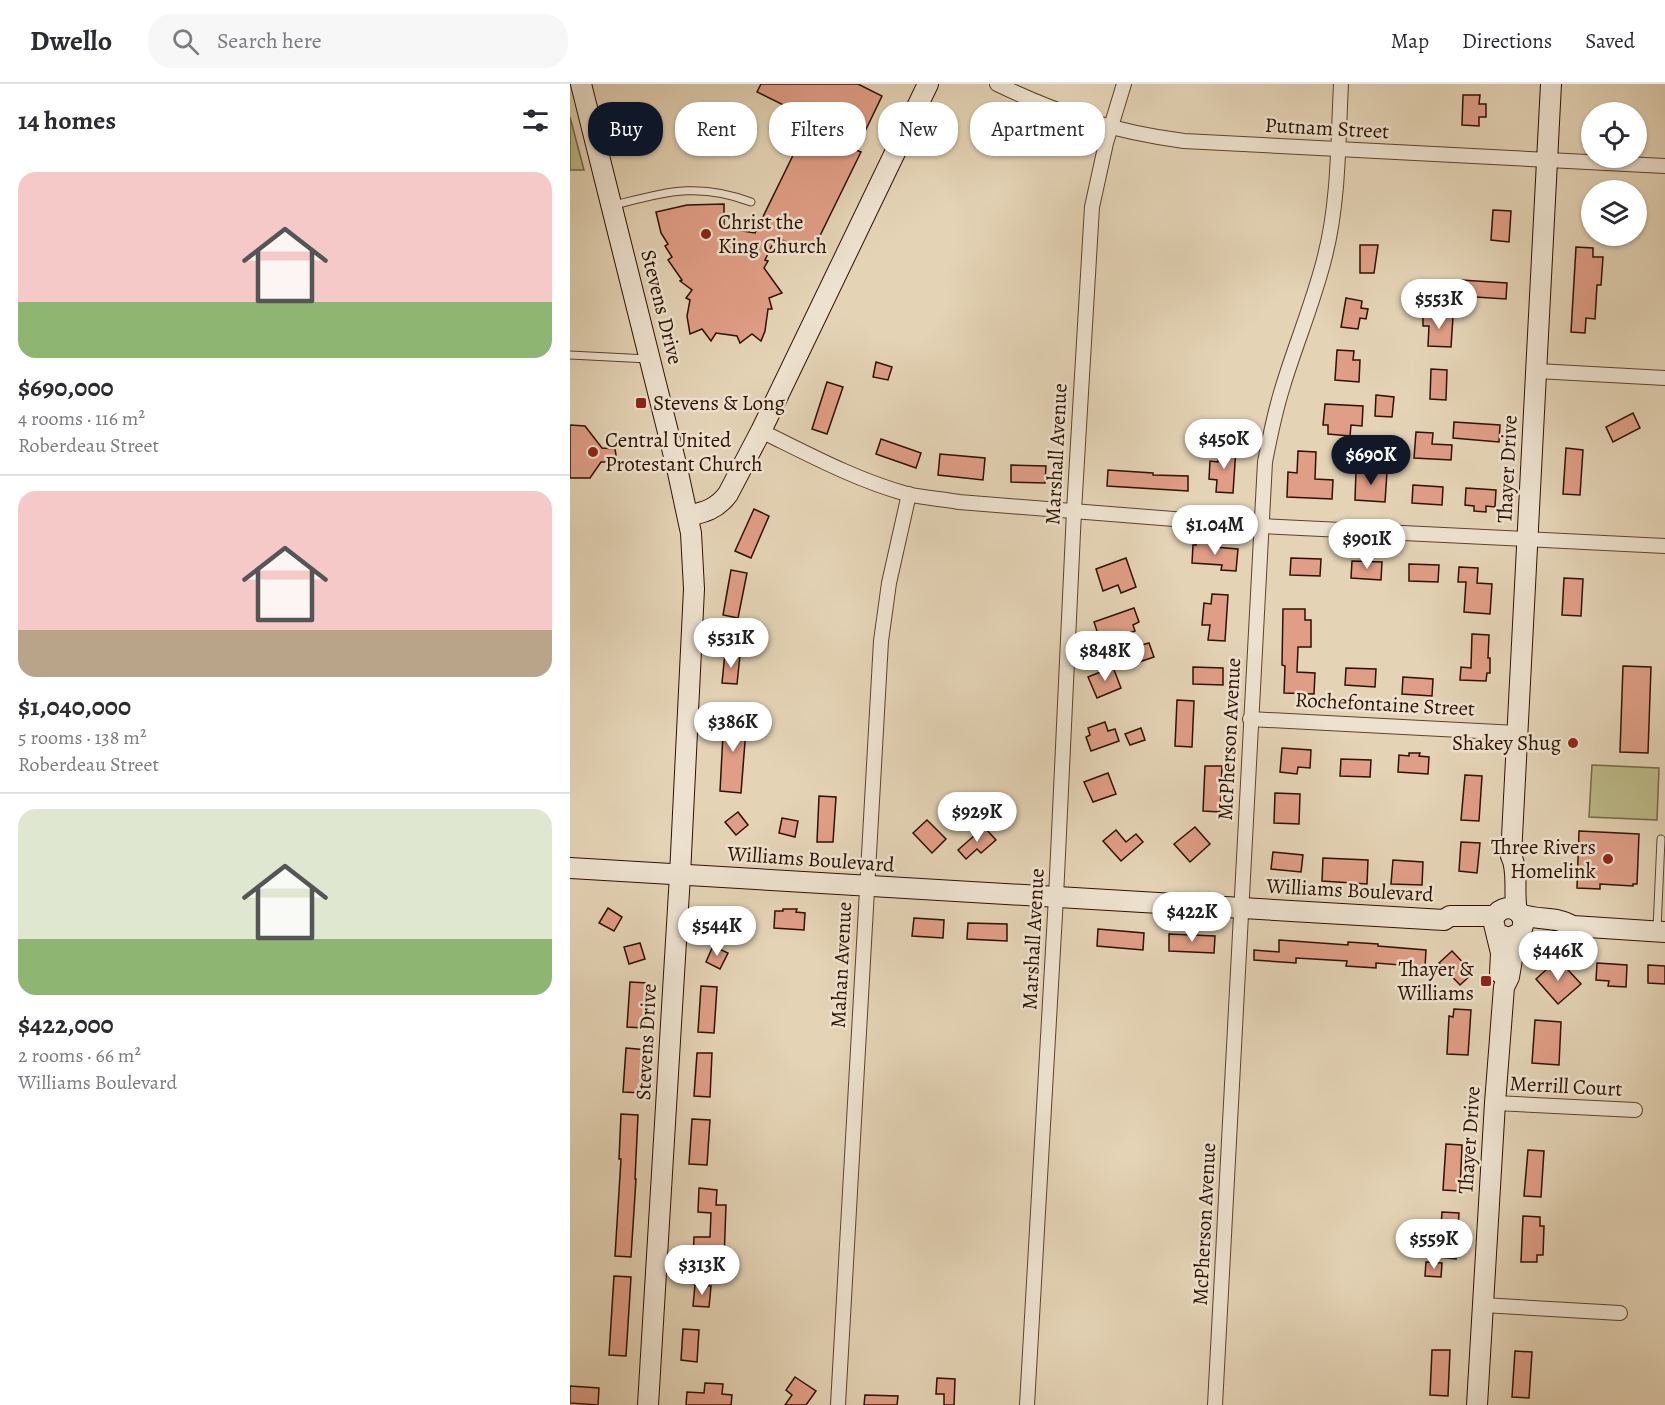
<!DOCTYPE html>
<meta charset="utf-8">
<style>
:root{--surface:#fff;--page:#f7f7f7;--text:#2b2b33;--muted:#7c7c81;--line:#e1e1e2;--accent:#111827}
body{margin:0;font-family:Alegreya,serif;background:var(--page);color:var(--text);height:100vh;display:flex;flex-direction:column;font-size:22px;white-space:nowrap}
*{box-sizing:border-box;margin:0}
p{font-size:20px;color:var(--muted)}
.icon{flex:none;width:33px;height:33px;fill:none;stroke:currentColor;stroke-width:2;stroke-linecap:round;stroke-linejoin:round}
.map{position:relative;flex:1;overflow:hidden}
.panel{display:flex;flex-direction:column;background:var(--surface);width:570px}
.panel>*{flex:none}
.guide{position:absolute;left:18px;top:18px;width:570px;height:54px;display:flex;gap:12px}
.tools{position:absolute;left:1011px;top:18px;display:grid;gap:12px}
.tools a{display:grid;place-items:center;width:66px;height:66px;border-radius:50%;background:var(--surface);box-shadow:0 2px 4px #0004;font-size:30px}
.price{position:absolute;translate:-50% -51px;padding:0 14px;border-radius:21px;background:#fff;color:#222;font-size:20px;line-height:39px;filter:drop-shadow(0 2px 3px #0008)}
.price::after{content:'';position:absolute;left:50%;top:36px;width:18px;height:14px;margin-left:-9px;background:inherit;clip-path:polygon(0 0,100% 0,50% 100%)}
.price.active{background:var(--accent);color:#fff}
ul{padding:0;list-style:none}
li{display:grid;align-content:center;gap:12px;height:318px;padding:0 18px}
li+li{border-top:2px solid var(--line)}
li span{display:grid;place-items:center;height:186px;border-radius:18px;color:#555}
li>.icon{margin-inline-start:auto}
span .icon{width:108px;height:108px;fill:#fffc;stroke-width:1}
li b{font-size:26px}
h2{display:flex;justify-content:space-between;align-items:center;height:72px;padding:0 18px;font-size:26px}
.chip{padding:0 21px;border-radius:24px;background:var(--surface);box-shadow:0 2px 4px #0004;font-size:21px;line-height:54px}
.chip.active{background:var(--accent);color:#fff}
header{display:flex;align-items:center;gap:36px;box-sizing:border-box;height:84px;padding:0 30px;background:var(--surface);border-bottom:2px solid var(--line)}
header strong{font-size:28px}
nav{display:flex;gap:33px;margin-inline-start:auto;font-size:21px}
.search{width:420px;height:54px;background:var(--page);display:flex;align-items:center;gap:15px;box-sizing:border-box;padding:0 21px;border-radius:24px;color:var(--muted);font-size:22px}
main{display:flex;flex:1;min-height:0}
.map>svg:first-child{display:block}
.green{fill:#bcba88;stroke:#766644;stroke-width:1.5}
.building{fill:#e09e86;stroke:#2f1100;stroke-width:1.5}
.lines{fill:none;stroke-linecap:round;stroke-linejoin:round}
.lane-casing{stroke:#5c422d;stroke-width:9}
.street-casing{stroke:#5c422d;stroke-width:16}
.secondary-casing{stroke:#2f1100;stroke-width:22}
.lane{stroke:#ede2cf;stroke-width:7}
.street{stroke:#ede2cf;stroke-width:14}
.secondary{stroke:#ede2cf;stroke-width:20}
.poi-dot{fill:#8f2418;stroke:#ede2cf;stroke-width:2}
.labels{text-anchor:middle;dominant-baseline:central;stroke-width:5;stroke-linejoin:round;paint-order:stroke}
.street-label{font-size:21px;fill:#2f1100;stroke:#ede2cf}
.poi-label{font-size:21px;fill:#2f1100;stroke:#ede2cf;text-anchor:start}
</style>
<header>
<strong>Dwello</strong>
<div class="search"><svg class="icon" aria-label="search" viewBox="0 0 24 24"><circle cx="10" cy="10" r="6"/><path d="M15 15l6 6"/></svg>Search here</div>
<nav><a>Map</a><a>Directions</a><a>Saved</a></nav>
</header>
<main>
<section class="panel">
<h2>14 homes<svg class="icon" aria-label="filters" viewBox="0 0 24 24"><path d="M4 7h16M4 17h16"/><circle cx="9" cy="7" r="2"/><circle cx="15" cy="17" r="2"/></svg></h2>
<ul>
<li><span style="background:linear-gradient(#f6c9c9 70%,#8fb573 0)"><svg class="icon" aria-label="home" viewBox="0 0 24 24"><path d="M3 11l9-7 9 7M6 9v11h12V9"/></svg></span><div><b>$690,000</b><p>4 rooms · 116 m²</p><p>Roberdeau Street</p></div></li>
<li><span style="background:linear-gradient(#f6c9c9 75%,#b9a48a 0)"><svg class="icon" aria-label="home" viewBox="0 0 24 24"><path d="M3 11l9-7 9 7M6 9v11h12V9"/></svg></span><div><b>$1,040,000</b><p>5 rooms · 138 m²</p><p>Roberdeau Street</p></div></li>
<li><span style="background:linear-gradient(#dfe7d0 70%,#8fb573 0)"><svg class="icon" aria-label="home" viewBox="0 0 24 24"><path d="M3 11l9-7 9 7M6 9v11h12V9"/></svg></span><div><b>$422,000</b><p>2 rooms · 66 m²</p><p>Williams Boulevard</p></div></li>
</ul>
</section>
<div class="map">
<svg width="1095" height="1321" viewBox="0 0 1095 1321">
<rect width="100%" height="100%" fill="#e4d3b5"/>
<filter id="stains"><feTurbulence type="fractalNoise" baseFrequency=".00333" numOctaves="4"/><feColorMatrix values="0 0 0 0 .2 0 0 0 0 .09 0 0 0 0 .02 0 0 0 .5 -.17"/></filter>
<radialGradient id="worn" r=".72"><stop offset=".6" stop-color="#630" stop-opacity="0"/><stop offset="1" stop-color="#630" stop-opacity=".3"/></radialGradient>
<g class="green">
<polygon points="0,33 14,86 0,86"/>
<polygon points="1022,681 1089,684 1087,736 1019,733"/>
</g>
<g class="building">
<polygon points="191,0 288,0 312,12 286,66 291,68 241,170 206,153 195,176 198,177 194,184 212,209 199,214 202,225 198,225 195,247 191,257 182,250 170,259 167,252 146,249 141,257 132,245 120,250 117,232 120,216 116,214 122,206 110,197 112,196 98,176 102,173 95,162 98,160 91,149 86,128 117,121 154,120 154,144 185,149 230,57 233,59 244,36 187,8"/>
<polygon points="893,11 910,11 909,20 916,20 916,33 909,33 909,42 892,41"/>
<polygon points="923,126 941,127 939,158 921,156"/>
<polygon points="790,161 808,161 804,189 790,189"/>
<polygon points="1006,163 1023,164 1023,173 1033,173 1031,201 1027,201 1025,235 1016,234 1015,249 1001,248"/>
<polygon points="891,196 937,199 936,215 890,212"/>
<polygon points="776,214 792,217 791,224 798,225 796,235 790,234 788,245 771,243"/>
<polygon points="853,231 883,233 881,263 858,262 859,242 853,242"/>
<polygon points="767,266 784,267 783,276 790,276 789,298 765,296"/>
<polygon points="306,278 322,283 318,296 303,293"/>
<polygon points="861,285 877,286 876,316 860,315"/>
<polygon points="257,298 273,303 257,350 242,345"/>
<polygon points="806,311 824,313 822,333 805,332"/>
<polygon points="755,320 793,322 792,342 781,341 780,352 758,350 758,341 753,341"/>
<polygon points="1063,329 1070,344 1043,358 1036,343"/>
<polygon points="884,338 930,341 929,358 883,354"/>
<polygon points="0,341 15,342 32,364 45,365 46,371 43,378 31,378 20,394 0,394"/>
<polygon points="846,348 863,349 862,360 882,361 881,376 844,374"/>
<polygon points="311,355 351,369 346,384 306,370"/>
<polygon points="649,362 666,364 663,409 646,408 647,396 639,395 640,377 648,378"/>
<polygon points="996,364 1013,366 1010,411 993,410"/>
<polygon points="728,367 746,368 745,395 763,396 762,415 717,413 718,388 727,389"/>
<polygon points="370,370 415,374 413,396 368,391"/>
<polygon points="441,381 476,382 475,399 441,398"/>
<polygon points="538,386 583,389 583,391 618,392 618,407 537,402"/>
<polygon points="786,386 817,388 815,418 785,416"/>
<polygon points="843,401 873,403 872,421 842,419"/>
<polygon points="896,404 926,406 925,423 916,422 916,428 904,427 904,422 895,421"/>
<polygon points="184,425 199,432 181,474 165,467"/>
<polygon points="626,458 644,459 644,463 668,465 666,487 651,486 652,481 622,479 623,461 626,461"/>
<polygon points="556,474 566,503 551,509 548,501 533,507 526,485"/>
<polygon points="721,474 751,475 750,492 720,491"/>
<polygon points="782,477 812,478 811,496 781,494"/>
<polygon points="839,480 869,481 868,498 839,497"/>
<polygon points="889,483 908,484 907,499 922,500 920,530 894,528 896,498 888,498"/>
<polygon points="161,486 177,489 168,534 153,531"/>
<polygon points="994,494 1013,495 1011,532 992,531"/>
<polygon points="642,510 658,511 655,557 638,556 640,541 632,541 634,519 641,520"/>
<polygon points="564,524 569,538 563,541 565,547 531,559 524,538"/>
<polygon points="713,525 735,525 735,536 741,536 741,563 728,563 727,588 745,589 744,610 714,609 715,582 712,581"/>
<polygon points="902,550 919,551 918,574 920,574 920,589 917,589 916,597 890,596 891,583 901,584"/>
<polygon points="579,559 584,573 566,579 561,564"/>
<polygon points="155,569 170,571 167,600 152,599"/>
<polygon points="1053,582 1081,583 1078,669 1050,668"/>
<polygon points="543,583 551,604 527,614 518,593"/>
<polygon points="623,583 653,584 653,601 623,600"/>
<polygon points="776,584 806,585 805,603 775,601"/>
<polygon points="833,593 863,595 862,612 832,610"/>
<polygon points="607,616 624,617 622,663 605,662"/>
<polygon points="154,631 177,632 171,709 150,707"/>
<polygon points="535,638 538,647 545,645 549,657 521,667 516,653 520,651 518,644"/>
<polygon points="571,644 575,656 560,661 555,650"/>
<polygon points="712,664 741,666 740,684 728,683 727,690 710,688"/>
<polygon points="839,669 850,669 849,672 859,673 858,690 828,688 829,671 839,672"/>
<polygon points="771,675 801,676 800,693 770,692"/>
<polygon points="635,682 652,682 650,728 633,727"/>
<polygon points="538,689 546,710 523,718 514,698"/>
<polygon points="895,691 912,692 909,737 891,736"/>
<polygon points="705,709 730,710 729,740 704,739"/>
<polygon points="249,712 266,713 263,758 247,758"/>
<polygon points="168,728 178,741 166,751 155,738"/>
<polygon points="212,734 228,737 225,753 209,749"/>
<polygon points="357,736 376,755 362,769 343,749"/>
<polygon points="414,743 426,756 411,769 407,765 396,775 388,766"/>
<polygon points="625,743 640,760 620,778 604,760"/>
<polygon points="546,746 556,758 566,750 573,758 551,777 533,757"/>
<polygon points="1009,747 1069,750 1067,800 1063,800 1063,802 1030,800 1030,805 1007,804"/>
<polygon points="891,758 910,759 907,789 889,787"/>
<polygon points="703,768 733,771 731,788 701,785"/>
<polygon points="753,774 798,776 797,800 752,797"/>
<polygon points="823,776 853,778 852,801 821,800"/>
<polygon points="38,824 52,833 44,847 29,839"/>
<polygon points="213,825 227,825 226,828 235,829 234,846 204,844 205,827 213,827"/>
<polygon points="178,834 182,849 156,858 151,842"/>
<polygon points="344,834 374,836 373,854 342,852"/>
<polygon points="398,839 437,840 437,857 397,855"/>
<polygon points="528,845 574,849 573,866 527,862"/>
<polygon points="599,850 645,852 644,869 599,867"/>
<polygon points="709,856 778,861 778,858 808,860 808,862 856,866 855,883 806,879 806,884 776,882 777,877 726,874 726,879 684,876 684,866 709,868"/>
<polygon points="70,859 75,875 59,880 54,863"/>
<polygon points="143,862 158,869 150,885 136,878"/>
<polygon points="882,867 903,889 890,901 869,879"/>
<polygon points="988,875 1011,900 988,920 966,895"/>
<polygon points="1027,879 1057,881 1056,903 1038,902 1039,897 1026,896"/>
<polygon points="1078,881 1095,882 1095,900 1078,899"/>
<polygon points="60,898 77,899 74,944 57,943"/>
<polygon points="131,902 147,903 144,949 128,948"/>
<polygon points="884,925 901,926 898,971 877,970 879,932 883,933"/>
<polygon points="965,936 991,938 989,981 962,979"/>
<polygon points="56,964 77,966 73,1009 53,1008"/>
<polygon points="127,969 142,969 140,1013 124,1012"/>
<polygon points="51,1030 68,1031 65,1095 66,1095 61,1173 45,1172 51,1075 49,1075"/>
<polygon points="122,1035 140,1036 137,1081 119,1080"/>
<polygon points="876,1060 892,1061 890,1107 873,1106"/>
<polygon points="958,1066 974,1067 971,1113 954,1112"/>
<polygon points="129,1104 147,1106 146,1121 156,1121 154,1177 123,1176 124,1153 140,1153 141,1129 128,1128"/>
<polygon points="872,1128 889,1129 886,1175 869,1173"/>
<polygon points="953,1132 970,1133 970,1142 974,1142 973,1171 967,1171 967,1178 951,1178"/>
<polygon points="856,1178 872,1179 871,1193 855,1192"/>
<polygon points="44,1192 61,1193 56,1272 39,1271"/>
<polygon points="125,1201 141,1202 139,1223 123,1222"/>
<polygon points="113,1245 129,1246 127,1278 111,1276"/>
<polygon points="862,1266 880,1266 878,1312 860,1311"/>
<polygon points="945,1267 962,1268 959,1314 942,1313"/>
<polygon points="225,1293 246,1307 236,1321 215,1321 222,1311 216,1306"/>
<polygon points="367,1294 385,1295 384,1321 374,1321 374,1310 366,1310"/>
<polygon points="135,1299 153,1300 152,1310 162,1311 161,1321 116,1321 117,1308 134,1309"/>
<polygon points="0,1302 29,1304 28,1321 0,1319"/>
<polygon points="295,1311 328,1312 327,1321 294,1321"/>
</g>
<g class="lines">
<g class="lane-casing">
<g id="lane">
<path d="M44,121C97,108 128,98 181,118"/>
<polyline points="0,271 78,275"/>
<polyline points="1087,845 1091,755"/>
</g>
</g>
<g class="street-casing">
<g id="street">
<path d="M427,0C489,30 545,48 614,57L1095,82"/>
<polyline points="967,287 1095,294"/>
<path d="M191,347C238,370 286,396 337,410C354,414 372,415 389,418L692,442L1095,462"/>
<polyline points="680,635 947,649"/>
<polyline points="925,1019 1065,1026"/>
<polyline points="913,1221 1050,1229"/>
<polyline points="268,1321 311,557 319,499 339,410"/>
<polyline points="457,1321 486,813 504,427 522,123 536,59 554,0"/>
<path d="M645,1321L695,378C700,352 705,327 713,302C726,259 744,217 755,172C769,117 768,57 771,0"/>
</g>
</g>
<g class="secondary-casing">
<g id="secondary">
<polyline points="11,0 107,384 121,449 124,505 110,791 78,1321"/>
<path d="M118,432C135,428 147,425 158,410L191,347L358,0"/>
<polyline points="0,784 874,836 880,832 925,832"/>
<path d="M947,827C943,810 949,787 941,772L981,0"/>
<path d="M950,830C969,837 986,832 1003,842L1095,848"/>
<path d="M927,850L939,854L950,849C963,827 932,813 923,836L931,869L930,889"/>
<polyline points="907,1321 925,1019 934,903 939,893 946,852"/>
</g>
</g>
<use href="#lane" class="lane"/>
<use href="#street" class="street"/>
<use href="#secondary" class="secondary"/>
</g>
<g class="poi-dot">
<circle cx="136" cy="150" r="6"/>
<rect x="65" y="313" width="12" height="12" rx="3"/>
<circle cx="23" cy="368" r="6"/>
<circle cx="1003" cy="659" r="6"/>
<circle cx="1038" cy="775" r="6"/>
<rect x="910" y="891" width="12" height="12" rx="3"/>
</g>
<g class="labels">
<g class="street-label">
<text transform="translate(757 44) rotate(3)">Putnam Street</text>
<text transform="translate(92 223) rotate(76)">Stevens Drive</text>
<text transform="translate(486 370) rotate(-87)">Marshall Avenue</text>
<text transform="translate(937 385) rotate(-87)">Thayer Drive</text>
<text transform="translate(815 620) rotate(3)">Rochefontaine Street</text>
<text transform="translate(659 655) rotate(-87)">McPherson Avenue</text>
<text transform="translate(241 775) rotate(4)">Williams Boulevard</text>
<text transform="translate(780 806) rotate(3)">Williams Boulevard</text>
<text transform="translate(463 855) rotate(-87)">Marshall Avenue</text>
<text transform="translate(271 881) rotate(-87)">Mahan Avenue</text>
<text transform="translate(76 958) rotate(-87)">Stevens Drive</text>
<text transform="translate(996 1002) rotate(3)">Merrill Court</text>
<text transform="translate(899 1056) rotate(-86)">Thayer Drive</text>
<text transform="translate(634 1140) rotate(-87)">McPherson Avenue</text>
</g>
<g class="poi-label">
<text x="148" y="138">Christ the<tspan x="148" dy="24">King Church</tspan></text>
<text x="83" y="319">Stevens &amp; Long</text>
<text x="35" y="356">Central United<tspan x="35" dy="24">Protestant Church</tspan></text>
<text x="991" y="659" text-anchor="end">Shakey Shug</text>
<text x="1026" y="763" text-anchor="end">Three Rivers<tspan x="1026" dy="24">Homelink</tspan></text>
<text x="904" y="885" text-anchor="end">Thayer &amp;<tspan x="904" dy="24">Williams</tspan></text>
</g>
</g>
<rect width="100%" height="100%" filter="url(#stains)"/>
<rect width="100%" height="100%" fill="url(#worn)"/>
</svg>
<div class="tools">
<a><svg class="icon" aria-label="locate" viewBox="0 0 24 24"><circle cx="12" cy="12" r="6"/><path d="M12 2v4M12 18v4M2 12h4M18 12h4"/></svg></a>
<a><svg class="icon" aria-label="layers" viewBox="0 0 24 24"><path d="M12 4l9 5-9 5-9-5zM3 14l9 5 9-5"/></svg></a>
</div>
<b class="price" style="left:869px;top:246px">$553K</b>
<b class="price" style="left:654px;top:386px">$450K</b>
<b class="price active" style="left:801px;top:402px">$690K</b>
<b class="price" style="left:645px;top:472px">$1.04M</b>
<b class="price" style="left:797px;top:486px">$901K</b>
<b class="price" style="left:161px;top:585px">$531K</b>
<b class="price" style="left:535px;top:598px">$848K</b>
<b class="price" style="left:163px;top:669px">$386K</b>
<b class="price" style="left:407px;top:759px">$929K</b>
<b class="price" style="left:622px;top:859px">$422K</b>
<b class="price" style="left:147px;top:873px">$544K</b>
<b class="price" style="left:988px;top:898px">$446K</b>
<b class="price" style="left:864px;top:1186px">$559K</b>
<b class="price" style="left:132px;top:1212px">$313K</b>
<div class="guide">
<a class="chip active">Buy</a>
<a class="chip">Rent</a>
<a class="chip">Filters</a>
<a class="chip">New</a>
<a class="chip">Apartment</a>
</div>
</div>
</main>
